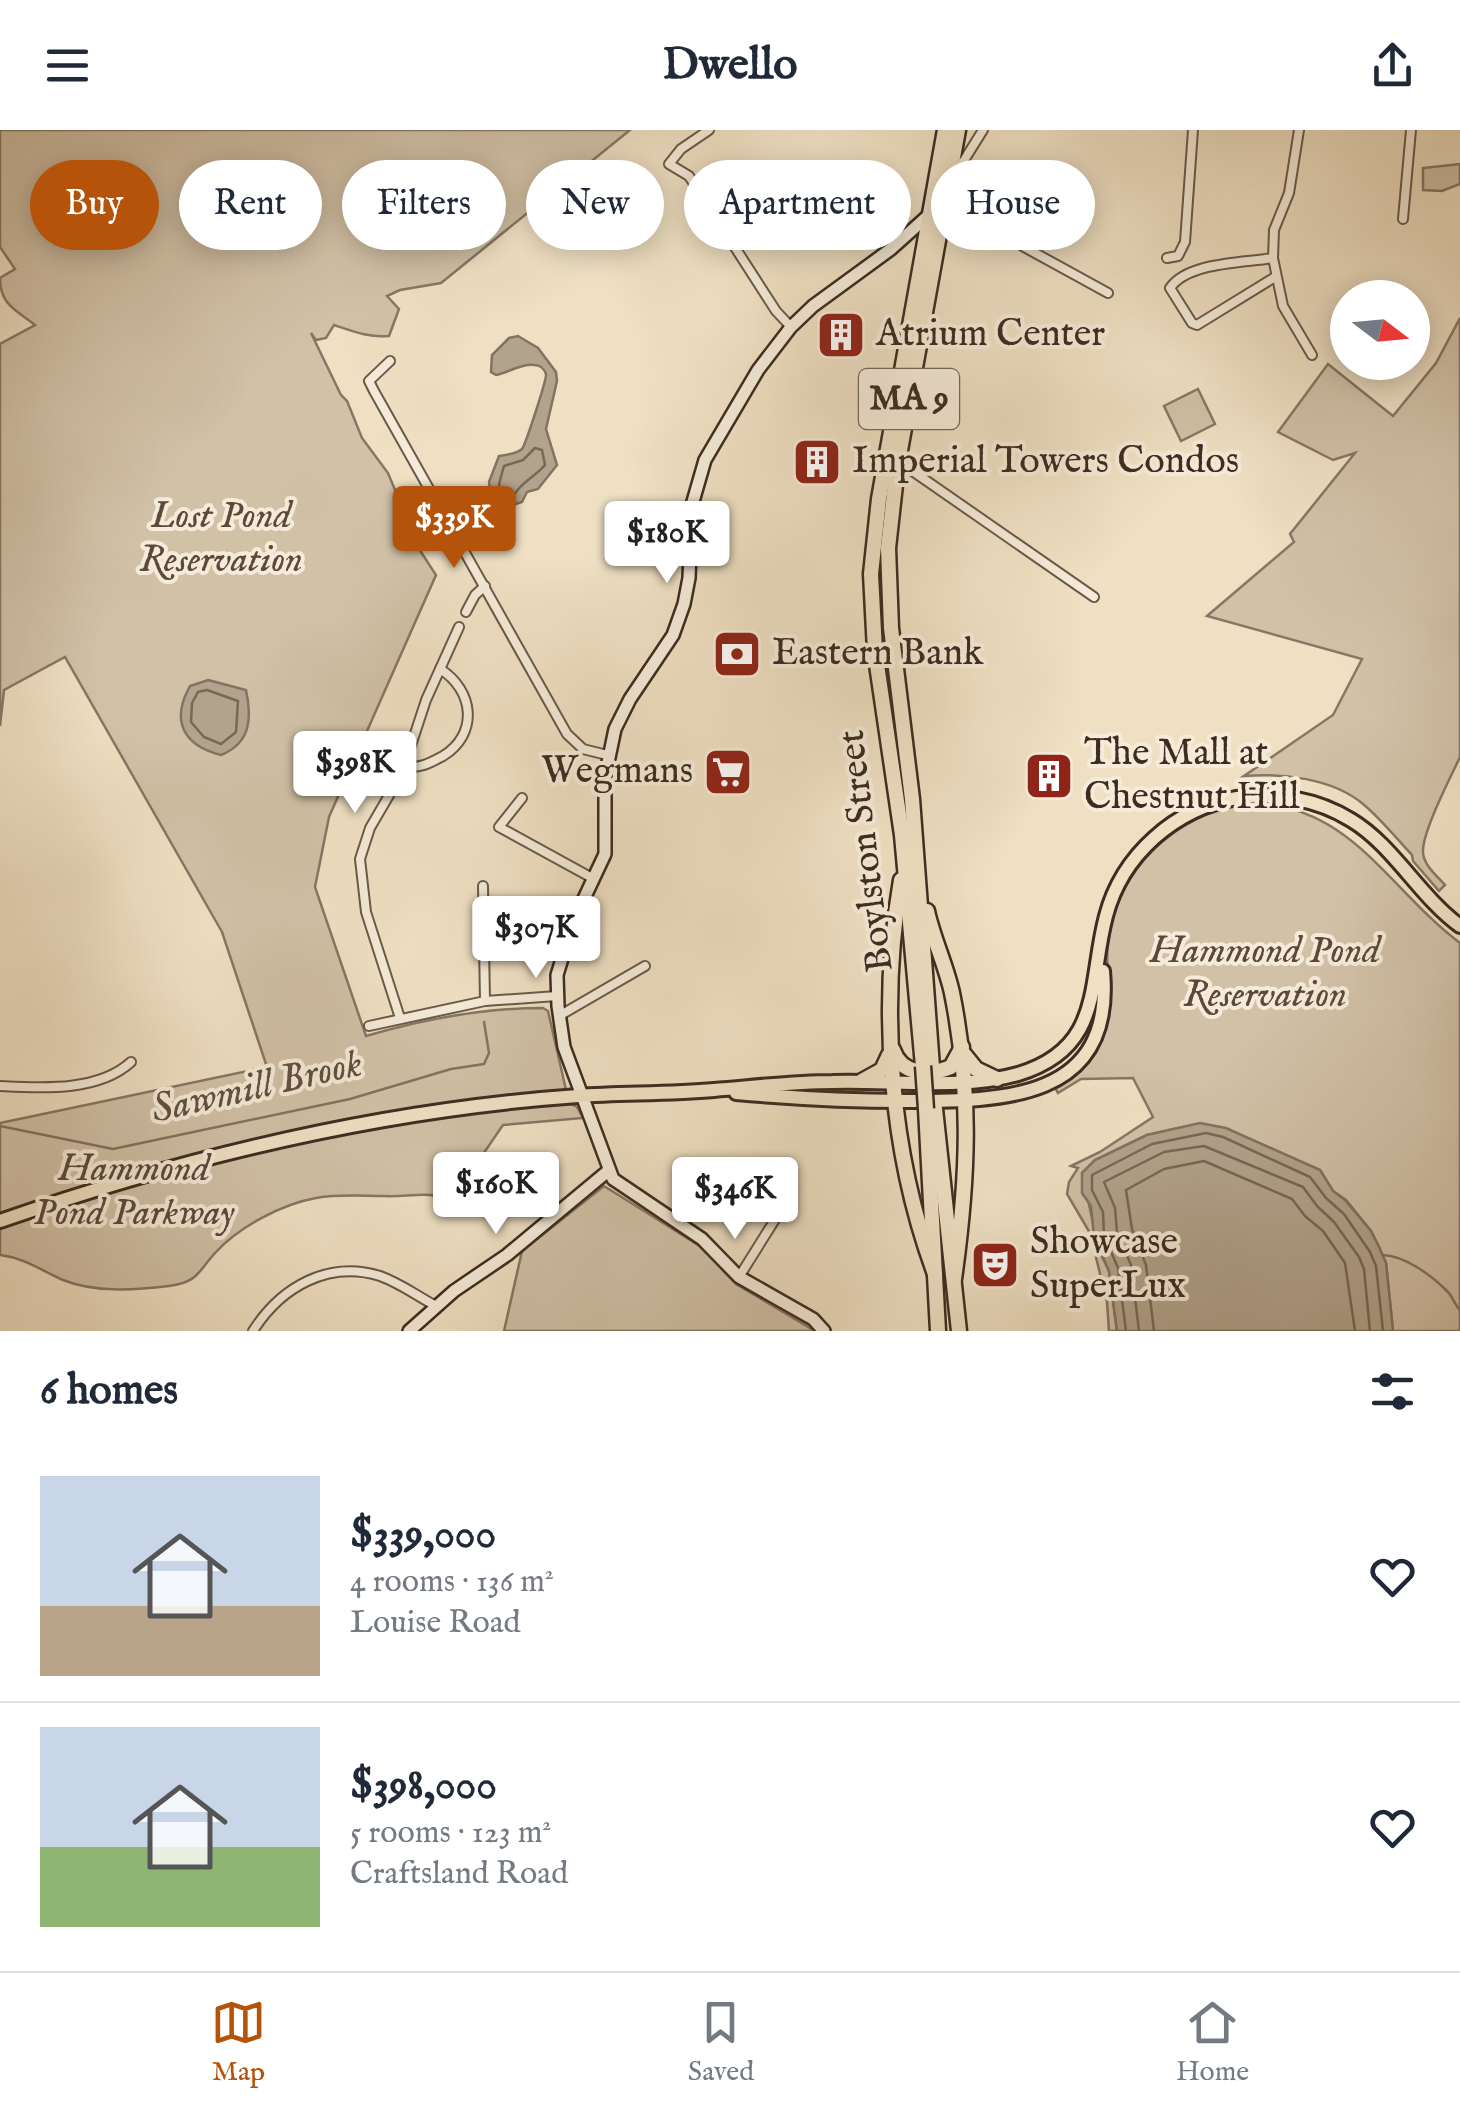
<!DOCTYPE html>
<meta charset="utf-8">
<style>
:root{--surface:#fff;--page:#f2f2f3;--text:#1f2937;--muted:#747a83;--line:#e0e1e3;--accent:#b45309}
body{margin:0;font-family:"IM FELL English",serif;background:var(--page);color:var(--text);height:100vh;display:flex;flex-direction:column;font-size:38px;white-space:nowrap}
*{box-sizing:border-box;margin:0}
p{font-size:32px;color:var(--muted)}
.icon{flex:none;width:55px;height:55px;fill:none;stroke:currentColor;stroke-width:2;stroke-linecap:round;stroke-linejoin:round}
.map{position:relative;height:1201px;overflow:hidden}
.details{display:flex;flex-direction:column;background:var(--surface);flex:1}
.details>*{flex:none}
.top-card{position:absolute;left:30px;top:30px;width:1400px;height:90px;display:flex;gap:20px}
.needle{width:65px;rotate:106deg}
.controls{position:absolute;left:1330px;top:150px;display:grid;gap:20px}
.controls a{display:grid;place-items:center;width:100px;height:100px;border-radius:50%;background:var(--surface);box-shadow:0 5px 25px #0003;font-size:50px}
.price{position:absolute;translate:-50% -85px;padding:0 22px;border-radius:10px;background:#fff;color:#222;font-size:32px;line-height:65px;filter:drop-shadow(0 2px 5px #0008)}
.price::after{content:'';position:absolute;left:50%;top:60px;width:30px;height:22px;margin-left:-15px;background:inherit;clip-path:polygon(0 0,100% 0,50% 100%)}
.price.active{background:var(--accent);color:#fff}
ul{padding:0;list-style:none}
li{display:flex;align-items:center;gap:30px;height:250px;padding:0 40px}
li+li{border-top:2px solid var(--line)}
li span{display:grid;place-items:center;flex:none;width:280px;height:200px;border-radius:0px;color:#555}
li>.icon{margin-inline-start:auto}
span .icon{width:120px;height:120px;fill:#fffc;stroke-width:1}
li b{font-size:42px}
h2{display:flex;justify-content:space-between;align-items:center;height:120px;padding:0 40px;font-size:42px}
.tag{padding:0 35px;border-radius:45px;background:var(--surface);box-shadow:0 5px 25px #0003;font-size:35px;line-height:90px}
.tag.active{background:var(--accent);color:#fff}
header{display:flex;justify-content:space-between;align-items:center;height:130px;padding:0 40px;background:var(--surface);font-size:45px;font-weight:700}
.menu{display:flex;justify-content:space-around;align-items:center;height:140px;border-top:2px solid var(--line);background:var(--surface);font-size:28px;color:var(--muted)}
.menu a{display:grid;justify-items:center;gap:5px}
.menu .active{color:var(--accent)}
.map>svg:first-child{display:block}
.green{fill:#d1c1a7;stroke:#877664;stroke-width:2.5}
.water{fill:#b2a38c;stroke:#837361;stroke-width:2.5}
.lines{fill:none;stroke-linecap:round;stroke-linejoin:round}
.shore{stroke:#786856;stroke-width:2.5}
.stream{stroke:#837361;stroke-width:2.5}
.street-casing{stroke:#6a594a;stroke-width:12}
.secondary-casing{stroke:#3d2c21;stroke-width:16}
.primary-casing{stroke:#3d2c21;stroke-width:18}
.highway-casing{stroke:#3d2c21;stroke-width:19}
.street{stroke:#f5ebd8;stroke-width:8}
.secondary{stroke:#f5ebd8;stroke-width:11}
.primary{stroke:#efe0c3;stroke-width:12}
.highway{stroke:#efe0c3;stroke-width:14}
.highway-bridge-casing{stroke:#3d2c21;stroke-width:19;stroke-linecap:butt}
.highway-bridge{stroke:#efe0c3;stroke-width:14}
.labels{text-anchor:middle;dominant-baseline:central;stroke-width:8;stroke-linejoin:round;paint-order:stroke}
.shield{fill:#f5ebd8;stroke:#746558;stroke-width:2.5}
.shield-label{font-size:35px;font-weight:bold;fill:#3d2c21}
.poi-label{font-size:38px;fill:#3d2c21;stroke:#f5ebd8;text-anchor:start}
.park-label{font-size:38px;font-style:italic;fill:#5b4a3c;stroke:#f5ebd8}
.street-label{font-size:38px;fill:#3d2c21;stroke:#f5ebd8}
.water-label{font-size:40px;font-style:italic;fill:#605041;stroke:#f5ebd8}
</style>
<header><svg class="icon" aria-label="menu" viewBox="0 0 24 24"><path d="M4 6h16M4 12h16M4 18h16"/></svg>Dwello<svg class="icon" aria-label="share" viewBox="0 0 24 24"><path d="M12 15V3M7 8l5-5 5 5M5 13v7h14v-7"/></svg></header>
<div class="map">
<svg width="1460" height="1201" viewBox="0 0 1460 1201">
<rect width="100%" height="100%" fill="#efe0c3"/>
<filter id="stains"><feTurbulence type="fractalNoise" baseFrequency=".002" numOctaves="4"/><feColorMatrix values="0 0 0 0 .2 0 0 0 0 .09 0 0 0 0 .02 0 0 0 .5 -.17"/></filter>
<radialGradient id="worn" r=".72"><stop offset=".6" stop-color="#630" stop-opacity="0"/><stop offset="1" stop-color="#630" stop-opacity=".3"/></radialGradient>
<g class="green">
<path d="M0,0H630L441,153L400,160L387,166L399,179L389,206C369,208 352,201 334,195L326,208L316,210L311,203L341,265L347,271L362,308L388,343L421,422L436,445L329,687L315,757L366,906C424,889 483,878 543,878L548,881L569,973L577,977L583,988L503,995L479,1030L491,1055L512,1074C491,1084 455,1068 430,1065C415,1064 400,1067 385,1066C361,1066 339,1064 316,1068C282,1074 239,1097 216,1122C198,1141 199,1152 169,1156C136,1160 95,1163 63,1150C41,1140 24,1128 0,1125V993L267,937L222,802L65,527L4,560L0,596V214L35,195C16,180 0,175 0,148L15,139L0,117Z"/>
<polygon points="1460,34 1460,54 1442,61 1423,60 1423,38"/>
<path d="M1460,188V627C1450,648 1424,699 1423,720C1422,734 1437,746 1445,755L1439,761L1413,731L1412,725C1396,708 1381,689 1363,674C1332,648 1282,643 1244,646L1333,585L1362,529L1207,486L1294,412L1290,404L1355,323L1333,330L1278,302L1328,234L1393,286L1436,233Z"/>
<polygon points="1198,259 1215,294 1181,311 1164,276"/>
<path d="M1250,673C1352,675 1388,759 1460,813V1201H1393L1386,1133L1379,1117L1371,1101L1346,1070L1333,1061L1320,1040L1247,1008L1183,997L1147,1005L1095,1030L1082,1043L1099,1120L1109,1141L1117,1201H1109L1107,1172L1090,1103L1067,1064L1069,1052L1078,1038L1071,1036L1100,1022L1153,987L1133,948L1081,949L1058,963L1055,958C1085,939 1102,913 1108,877C1111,856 1105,835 1108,815C1116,738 1175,684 1250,673Z"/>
<polygon points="604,1056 703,1118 736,1154 815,1201 504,1201 522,1121"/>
</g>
<g class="water">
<path d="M518,206L538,218L556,242L557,251L546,299L557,335L538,359L527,362L522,372L507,377L491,370L489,352L499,326C506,325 516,324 522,319C525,316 547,249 546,244C544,238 539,235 534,235C522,233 507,243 496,245L491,242L492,225L509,208Z"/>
<path d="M208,550L246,560C252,588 251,613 221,625C182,615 171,590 190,556Z"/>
<polygon points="1200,993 1226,998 1320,1040 1333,1061 1345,1070 1371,1101 1379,1117 1386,1133 1393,1201 1117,1201 1109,1141 1094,1107 1091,1076 1082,1063 1082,1043 1095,1030 1147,1005"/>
</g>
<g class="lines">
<g class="shore">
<path d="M535,318L542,320L545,335C535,347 522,351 514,365L501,364L499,354L504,336L523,330Z"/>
<polygon points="207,560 238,571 236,602 221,614 204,607 191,592 192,573 198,562"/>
<polyline points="1126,1201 1118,1138 1104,1105 1103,1082 1092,1060 1092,1045 1152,1014 1206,1003 1223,1007 1310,1047 1326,1068 1344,1084 1370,1122 1376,1136 1383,1201"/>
<polyline points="1139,1201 1131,1135 1117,1103 1115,1078 1104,1052 1164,1022 1204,1016 1303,1057 1317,1076 1334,1092 1359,1127 1364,1139 1370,1201"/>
<polyline points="1154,1201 1146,1135 1132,1099 1126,1060 1164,1039 1204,1031 1292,1069 1305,1086 1323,1101 1345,1133 1355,1201"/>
</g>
<g class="stream">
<polyline points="0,996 113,1019 350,969 451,939 484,934 489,923 484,892"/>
<path d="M1383,1125C1405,1126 1431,1145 1446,1160C1453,1166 1454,1174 1460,1180"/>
</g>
<g class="street-casing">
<g id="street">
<polyline points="709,0 681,19 669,34 689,46 776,181 791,197"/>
<polyline points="1299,0 1289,63 1274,100 1273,128 1283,176 1312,225"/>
<polyline points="953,48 983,0"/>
<polyline points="944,73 1108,163"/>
<polyline points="1403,89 1411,0"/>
<polyline points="1167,128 1178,126 1185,112 1193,0"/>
<path d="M1273,128C1243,133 1188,132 1170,158L1192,193L1197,195L1275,147"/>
<polyline points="390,231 369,251 374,261 567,604 583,619 607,625"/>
<polyline points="898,331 1094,467"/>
<polyline points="466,482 475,465 485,456"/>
<path d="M405,636C420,639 430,633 443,626C479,604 474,560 440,539"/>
<polyline points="522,668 499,697 594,749"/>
<polyline points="483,756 485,871"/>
<polyline points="559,886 645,836"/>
<polyline points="400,888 366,782 360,729 370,698 402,643 426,570 459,497"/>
<polyline points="369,896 485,871 557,866"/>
<path d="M0,956C42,958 98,962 131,932"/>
<polyline points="729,1034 786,1072 739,1147"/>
<path d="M253,1201C281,1157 328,1130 380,1146C400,1153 417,1166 436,1176"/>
</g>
</g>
<g class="secondary-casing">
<g id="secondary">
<polyline points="409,1201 454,1161 507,1125 608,1041"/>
<polyline points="824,1201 813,1189 739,1147 702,1109 613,1049 564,917 558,876 557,845 574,790 605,724 605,647 615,599 630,569 673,505 684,474 689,448 692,375 705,330 758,240 791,197 813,176 891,119 930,84"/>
</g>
</g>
<g class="primary-casing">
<g id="primary">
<path d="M736,963C793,968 850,971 907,971C1002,971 1115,971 1103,841"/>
<path d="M0,1091C188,1026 380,980 578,966C623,963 669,964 714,960C753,957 792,952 832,952C890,950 963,960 1018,944C1104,918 1088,853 1106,786C1122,725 1175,678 1237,668C1276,662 1317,669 1351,690C1393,715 1419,766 1460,796"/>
</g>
</g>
<g class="highway-casing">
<g id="highway">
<path d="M901,750C879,877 890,1023 935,1144"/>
<path d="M927,781C933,809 946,835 952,863C972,962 968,1050 954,1149"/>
<path d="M893,920C901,945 929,946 951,937L962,917"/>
<polyline points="963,923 976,939 997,949"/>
<polyline points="923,936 902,705 875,521 871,444 879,369 945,0"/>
<polyline points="932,937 912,669 891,498 888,418 897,337 958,0"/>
<polyline points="862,951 882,940 889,925"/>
<polyline points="926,979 938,1201"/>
<polyline points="935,979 959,1201"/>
</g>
</g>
<use href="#street" class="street"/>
<use href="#secondary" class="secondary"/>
<use href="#primary" class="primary"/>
<use href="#highway" class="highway"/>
<g class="highway-bridge-casing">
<polyline id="highway-bridge" points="923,936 926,979"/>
</g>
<use href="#highway-bridge" class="highway-bridge"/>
</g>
<defs>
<g id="building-square" transform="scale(2.5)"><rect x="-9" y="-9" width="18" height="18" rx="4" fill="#8f2418" stroke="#f5ebd8"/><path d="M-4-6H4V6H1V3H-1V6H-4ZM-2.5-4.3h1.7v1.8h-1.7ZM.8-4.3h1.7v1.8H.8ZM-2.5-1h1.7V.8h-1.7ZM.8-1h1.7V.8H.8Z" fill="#fff"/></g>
<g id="bank-square" transform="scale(2.5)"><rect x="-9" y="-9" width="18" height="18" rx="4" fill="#8f2418" stroke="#f5ebd8"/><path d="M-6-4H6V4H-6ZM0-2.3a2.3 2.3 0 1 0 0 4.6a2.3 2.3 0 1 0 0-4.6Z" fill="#fff"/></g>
<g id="supermarket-square" transform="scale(2.5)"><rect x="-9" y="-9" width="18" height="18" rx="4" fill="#8f2418" stroke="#f5ebd8"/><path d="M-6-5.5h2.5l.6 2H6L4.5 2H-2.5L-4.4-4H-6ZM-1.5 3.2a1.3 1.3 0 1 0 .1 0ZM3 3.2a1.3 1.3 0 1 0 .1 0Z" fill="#fff"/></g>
<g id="theatre-square" transform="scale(2.5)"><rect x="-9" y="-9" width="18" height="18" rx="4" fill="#8f2418" stroke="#f5ebd8"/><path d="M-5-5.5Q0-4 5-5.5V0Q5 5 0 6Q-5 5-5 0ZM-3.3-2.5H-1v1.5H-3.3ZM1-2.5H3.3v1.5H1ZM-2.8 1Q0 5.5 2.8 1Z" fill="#fff"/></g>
</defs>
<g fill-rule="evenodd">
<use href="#building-square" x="841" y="205"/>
<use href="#building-square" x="817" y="332"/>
<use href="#bank-square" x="737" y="524"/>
<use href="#supermarket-square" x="728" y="642"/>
<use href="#building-square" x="1049" y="646"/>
<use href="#theatre-square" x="995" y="1135"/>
</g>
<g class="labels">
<rect class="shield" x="859" y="239" width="100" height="60" rx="8"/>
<g class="shield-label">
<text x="909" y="269">MA 9</text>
</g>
<g class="poi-label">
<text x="876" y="205">Atrium Center</text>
<text x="852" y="332">Imperial Towers Condos</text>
<text x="772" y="524">Eastern Bank</text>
<text x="1084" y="624">The Mall at<tspan x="1084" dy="44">Chestnut Hill</tspan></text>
<text x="693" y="642" text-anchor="end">Wegmans</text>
<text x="1030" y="1113">Showcase<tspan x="1030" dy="44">SuperLux</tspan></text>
</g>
<g class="park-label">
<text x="221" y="387">Lost Pond<tspan x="221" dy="44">Reservation</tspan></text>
<text x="1265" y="822">Hammond Pond<tspan x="1265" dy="44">Reservation</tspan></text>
<text x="134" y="1040">Hammond<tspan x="134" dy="44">Pond Parkway</tspan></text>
</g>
<g class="street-label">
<text transform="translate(867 721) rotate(-97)">Boylston Street</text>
</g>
<g class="water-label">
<text transform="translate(257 958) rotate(-13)">Sawmill Brook</text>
</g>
</g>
<rect width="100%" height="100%" filter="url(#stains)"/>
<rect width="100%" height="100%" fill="url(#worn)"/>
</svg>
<div class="controls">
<a><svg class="needle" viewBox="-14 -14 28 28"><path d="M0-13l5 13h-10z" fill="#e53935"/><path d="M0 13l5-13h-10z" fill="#747a83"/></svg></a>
</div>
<b class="price active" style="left:454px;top:441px">$339K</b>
<b class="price" style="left:667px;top:456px">$180K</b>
<b class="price" style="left:355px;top:686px">$398K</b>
<b class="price" style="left:536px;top:851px">$307K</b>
<b class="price" style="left:496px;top:1107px">$160K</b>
<b class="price" style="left:735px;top:1112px">$346K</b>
<div class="top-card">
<a class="tag active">Buy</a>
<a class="tag">Rent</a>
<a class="tag">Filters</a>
<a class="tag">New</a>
<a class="tag">Apartment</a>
<a class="tag">House</a>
</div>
</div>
<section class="details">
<h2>6 homes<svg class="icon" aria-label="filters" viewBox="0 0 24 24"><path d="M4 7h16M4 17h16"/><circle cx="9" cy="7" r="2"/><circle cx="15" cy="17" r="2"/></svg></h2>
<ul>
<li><span style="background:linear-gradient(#c9d6e8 65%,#b9a48a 0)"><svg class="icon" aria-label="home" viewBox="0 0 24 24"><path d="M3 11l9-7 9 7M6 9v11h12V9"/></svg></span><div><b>$339,000</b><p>4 rooms · 136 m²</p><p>Louise Road</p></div><svg class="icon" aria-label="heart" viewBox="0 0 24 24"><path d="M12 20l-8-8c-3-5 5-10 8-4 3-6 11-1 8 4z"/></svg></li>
<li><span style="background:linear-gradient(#c9d6e8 60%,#8fb573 0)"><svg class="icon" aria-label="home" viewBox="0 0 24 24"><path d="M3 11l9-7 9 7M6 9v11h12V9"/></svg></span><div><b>$398,000</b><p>5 rooms · 123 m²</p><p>Craftsland Road</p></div><svg class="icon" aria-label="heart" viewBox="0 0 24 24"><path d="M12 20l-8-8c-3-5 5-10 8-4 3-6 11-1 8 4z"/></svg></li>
</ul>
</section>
<nav class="menu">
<a class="active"><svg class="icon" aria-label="map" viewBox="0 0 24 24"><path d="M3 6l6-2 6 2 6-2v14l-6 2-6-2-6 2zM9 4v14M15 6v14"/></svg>Map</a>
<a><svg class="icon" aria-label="saved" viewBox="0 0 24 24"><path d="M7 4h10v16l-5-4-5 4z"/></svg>Saved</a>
<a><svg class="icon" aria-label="home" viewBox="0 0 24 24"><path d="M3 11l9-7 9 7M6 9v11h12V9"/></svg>Home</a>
</nav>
